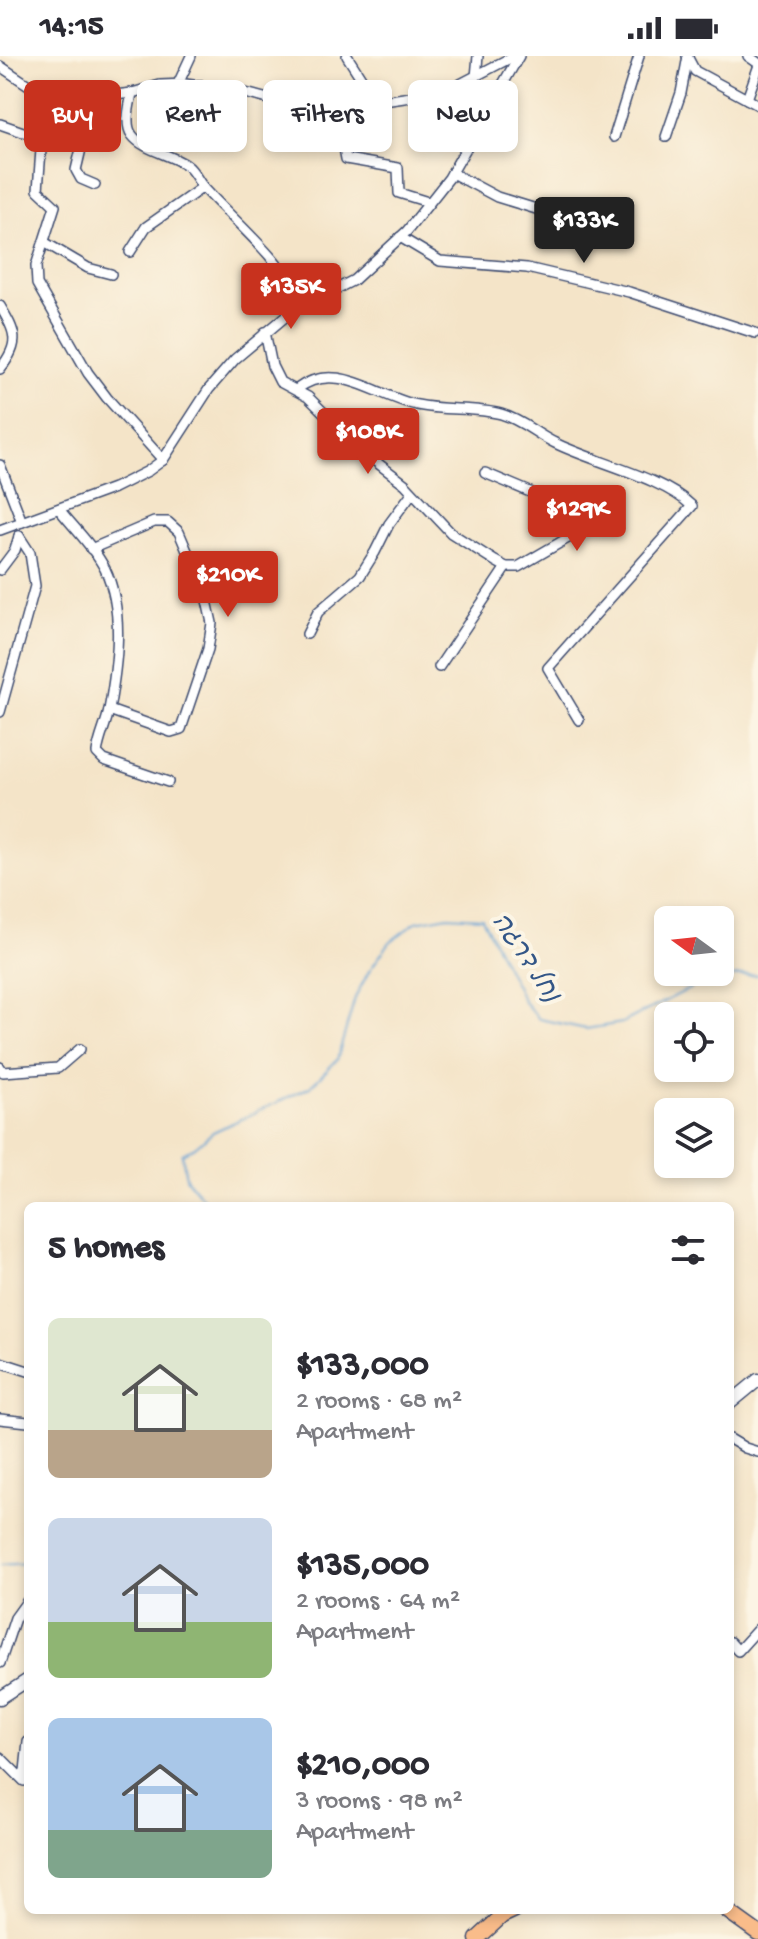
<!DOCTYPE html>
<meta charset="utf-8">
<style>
:root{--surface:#fff;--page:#f7f7f7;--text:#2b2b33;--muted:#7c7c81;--accent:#c8321e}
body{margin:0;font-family:"Gochi Hand","Playpen Sans Hebrew",sans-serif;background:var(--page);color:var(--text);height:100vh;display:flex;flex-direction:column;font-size:30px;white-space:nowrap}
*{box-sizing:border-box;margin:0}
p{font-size:26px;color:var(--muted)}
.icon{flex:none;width:44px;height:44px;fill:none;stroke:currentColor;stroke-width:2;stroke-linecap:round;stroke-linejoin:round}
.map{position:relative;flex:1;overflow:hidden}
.drawer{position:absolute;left:24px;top:1146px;width:710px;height:712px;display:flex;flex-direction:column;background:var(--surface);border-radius:12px;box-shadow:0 4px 12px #0003}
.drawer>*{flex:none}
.banner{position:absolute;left:24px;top:24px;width:710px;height:72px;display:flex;gap:16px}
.needle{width:52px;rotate:285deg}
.tools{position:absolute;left:654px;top:850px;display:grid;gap:16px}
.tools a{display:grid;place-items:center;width:80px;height:80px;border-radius:12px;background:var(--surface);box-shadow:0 4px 12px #0003;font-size:40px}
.price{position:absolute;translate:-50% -68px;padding:0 18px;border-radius:8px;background:var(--accent);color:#fff;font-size:26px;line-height:52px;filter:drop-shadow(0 2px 4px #0008)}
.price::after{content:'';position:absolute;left:50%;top:48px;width:24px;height:18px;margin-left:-12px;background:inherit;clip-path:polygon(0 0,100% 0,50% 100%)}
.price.on{background:#222;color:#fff}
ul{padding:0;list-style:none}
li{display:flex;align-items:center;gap:24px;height:200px;padding:0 24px}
li span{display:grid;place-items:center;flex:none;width:224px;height:160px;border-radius:12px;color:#555}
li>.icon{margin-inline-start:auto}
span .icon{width:96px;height:96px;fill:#fffc;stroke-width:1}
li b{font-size:34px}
h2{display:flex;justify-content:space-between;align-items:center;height:96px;padding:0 24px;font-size:34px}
.chip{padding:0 28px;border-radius:12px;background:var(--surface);box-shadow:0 4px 12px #0003;font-size:28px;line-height:72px}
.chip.on{background:var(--accent);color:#fff}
.status{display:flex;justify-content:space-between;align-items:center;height:56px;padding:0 40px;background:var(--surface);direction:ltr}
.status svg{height:22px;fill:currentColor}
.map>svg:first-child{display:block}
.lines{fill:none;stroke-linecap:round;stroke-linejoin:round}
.stream{stroke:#609fd2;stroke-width:2}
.minor-casing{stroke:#3c4a6e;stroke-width:12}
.tertiary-casing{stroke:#3c4a6e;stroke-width:15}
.primary-casing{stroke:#3c4a6e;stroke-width:17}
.minor{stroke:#fff;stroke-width:9}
.tertiary{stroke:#fff;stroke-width:12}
.primary{stroke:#f9bc8a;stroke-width:14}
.labels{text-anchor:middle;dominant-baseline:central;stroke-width:8;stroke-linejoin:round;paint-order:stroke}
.water-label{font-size:26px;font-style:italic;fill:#335687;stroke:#fcf5e5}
</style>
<div class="status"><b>14:15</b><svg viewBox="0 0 49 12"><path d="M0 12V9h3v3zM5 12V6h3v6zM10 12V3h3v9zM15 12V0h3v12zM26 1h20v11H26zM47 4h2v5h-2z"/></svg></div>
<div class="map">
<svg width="758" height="1883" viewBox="0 0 758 1883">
<rect width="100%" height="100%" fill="#fcf5e5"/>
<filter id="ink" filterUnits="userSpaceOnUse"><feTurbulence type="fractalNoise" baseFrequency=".0125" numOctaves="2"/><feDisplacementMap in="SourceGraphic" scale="16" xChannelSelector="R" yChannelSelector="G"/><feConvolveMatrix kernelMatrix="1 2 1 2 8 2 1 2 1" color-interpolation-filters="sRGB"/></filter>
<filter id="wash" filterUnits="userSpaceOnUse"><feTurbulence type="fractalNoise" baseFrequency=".006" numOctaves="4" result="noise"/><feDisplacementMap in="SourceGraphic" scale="32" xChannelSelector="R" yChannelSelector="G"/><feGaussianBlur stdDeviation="1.8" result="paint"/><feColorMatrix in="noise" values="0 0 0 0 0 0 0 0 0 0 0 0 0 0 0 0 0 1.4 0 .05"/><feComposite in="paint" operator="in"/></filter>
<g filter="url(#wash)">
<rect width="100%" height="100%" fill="#f4e4c8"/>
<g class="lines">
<g class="stream">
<polyline points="209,1150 186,1122 182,1098 195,1091 213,1076 310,1031 337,1004 355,942 369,915 390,886 416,866 448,860 482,862 524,946 539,963 586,973 622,967 693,931 737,920 758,919"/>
<polyline points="0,1509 28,1507"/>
</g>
</g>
</g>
<g filter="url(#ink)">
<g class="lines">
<g class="minor-casing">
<g id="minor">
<polyline points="347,0 368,33 370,47"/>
<polyline points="687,0 695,15 758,49"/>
<polyline points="748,0 758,7"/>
<polyline points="0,10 45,40 61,44 81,43 132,37 160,29 185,28 234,34 298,51 370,47 445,36 514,0"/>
<polyline points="476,21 478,0"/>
<polyline points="178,28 191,0"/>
<path d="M132,37C130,49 124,68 132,79C143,94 170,98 186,109C195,115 197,125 204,132C239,170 281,203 303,249"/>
<polyline points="45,40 38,134 55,150 36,210 37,228 88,317 107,342 163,404"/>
<polyline points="93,42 76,114 81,123 95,129"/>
<polyline points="747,43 758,12"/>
<polyline points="336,49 346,103 398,112 399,137 428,146"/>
<polyline points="0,68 23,76 44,77"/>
<polyline points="614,81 639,0"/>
<polyline points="666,81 681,37 688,0"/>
<polyline points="287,82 298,51"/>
<polyline points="452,117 497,141 546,156"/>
<polyline points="400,181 440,205 527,212 629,236 755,277"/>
<polyline points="44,186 88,212 111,218"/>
<polyline points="130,196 146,171 203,131"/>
<path d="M0,250C16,277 21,287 0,313"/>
<polyline points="265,276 272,310 280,326 308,341 367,399 405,428 451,477 495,505 506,511 518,511 618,453"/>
<path d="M297,333C336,303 377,341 417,349C445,355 474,351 501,358C522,364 536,378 555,387C593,406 662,421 692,450L548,612L579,664"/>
<polyline points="0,409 22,466"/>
<polyline points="485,417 549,444 572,446 592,469"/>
<path d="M59,453C74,472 94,491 105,513C125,555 117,610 109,654C106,669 99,682 97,697L104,704L168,726"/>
<polyline points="0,474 114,432 148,415 163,404 209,333 235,303 291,256 354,224 407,175 449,122 519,0"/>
<polyline points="91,493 154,466 168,466 179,476 206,540 212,567 208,593 181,673 171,676 109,654"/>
<polyline points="0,514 15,494 19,480"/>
<polyline points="307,578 318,556 360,520 375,496 389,468 412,437"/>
<polyline points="439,611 506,511"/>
<polyline points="0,656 35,530 30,497 19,480"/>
<polyline points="0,1011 3,1016 58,1012 80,993"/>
<polyline points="0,1306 28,1315"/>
<polyline points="0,1363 28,1366"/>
<polyline points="730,1383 745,1392 758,1396"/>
<polyline points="730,1586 738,1595 758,1573"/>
<polyline points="0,1607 15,1562 28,1544"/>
<polyline points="0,1701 24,1725 28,1686"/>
</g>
</g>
<g class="tertiary-casing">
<g id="tertiary">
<polyline points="730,1347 758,1324"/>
<polyline points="0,1642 28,1624"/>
</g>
</g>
<g class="primary-casing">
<g id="primary">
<polyline points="726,1854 758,1877"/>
<polyline points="477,1883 502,1860 515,1854"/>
</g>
</g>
<use href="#minor" class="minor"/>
<use href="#tertiary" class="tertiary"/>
<use href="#primary" class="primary"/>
</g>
</g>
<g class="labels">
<g class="water-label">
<text transform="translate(524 903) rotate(56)">נחל דרגה</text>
</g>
</g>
</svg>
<div class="tools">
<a><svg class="needle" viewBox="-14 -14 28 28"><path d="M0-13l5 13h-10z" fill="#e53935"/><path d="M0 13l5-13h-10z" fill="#7c7c81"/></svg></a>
<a><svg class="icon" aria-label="locate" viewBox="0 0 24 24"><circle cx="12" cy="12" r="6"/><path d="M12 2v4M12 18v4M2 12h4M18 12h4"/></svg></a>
<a><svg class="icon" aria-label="layers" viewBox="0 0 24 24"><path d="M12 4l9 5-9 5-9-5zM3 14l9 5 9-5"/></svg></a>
</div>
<b class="price on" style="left:584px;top:209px">$133K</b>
<b class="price" style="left:291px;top:275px">$135K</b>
<b class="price" style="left:368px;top:420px">$108K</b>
<b class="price" style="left:577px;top:497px">$129K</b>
<b class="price" style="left:228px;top:563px">$210K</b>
<div class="banner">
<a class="chip on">Buy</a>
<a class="chip">Rent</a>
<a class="chip">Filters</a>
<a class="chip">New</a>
</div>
<section class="drawer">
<h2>5 homes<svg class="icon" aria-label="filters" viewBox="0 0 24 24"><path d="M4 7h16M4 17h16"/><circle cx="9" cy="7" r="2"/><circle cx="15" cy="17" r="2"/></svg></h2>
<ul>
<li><span style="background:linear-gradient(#dfe7d0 70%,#b9a48a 0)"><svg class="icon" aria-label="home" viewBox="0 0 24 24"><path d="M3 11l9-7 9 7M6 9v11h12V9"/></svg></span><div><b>$133,000</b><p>2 rooms · 68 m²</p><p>Apartment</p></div></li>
<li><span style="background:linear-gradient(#c9d6e8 65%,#8fb573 0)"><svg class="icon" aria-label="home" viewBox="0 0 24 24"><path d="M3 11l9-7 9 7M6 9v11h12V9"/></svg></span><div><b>$135,000</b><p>2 rooms · 64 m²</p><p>Apartment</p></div></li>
<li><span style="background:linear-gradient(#a9c7e8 70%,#7fa58c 0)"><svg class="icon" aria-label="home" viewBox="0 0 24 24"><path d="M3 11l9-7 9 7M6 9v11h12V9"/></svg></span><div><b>$210,000</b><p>3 rooms · 98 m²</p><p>Apartment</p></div></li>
</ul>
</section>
</div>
